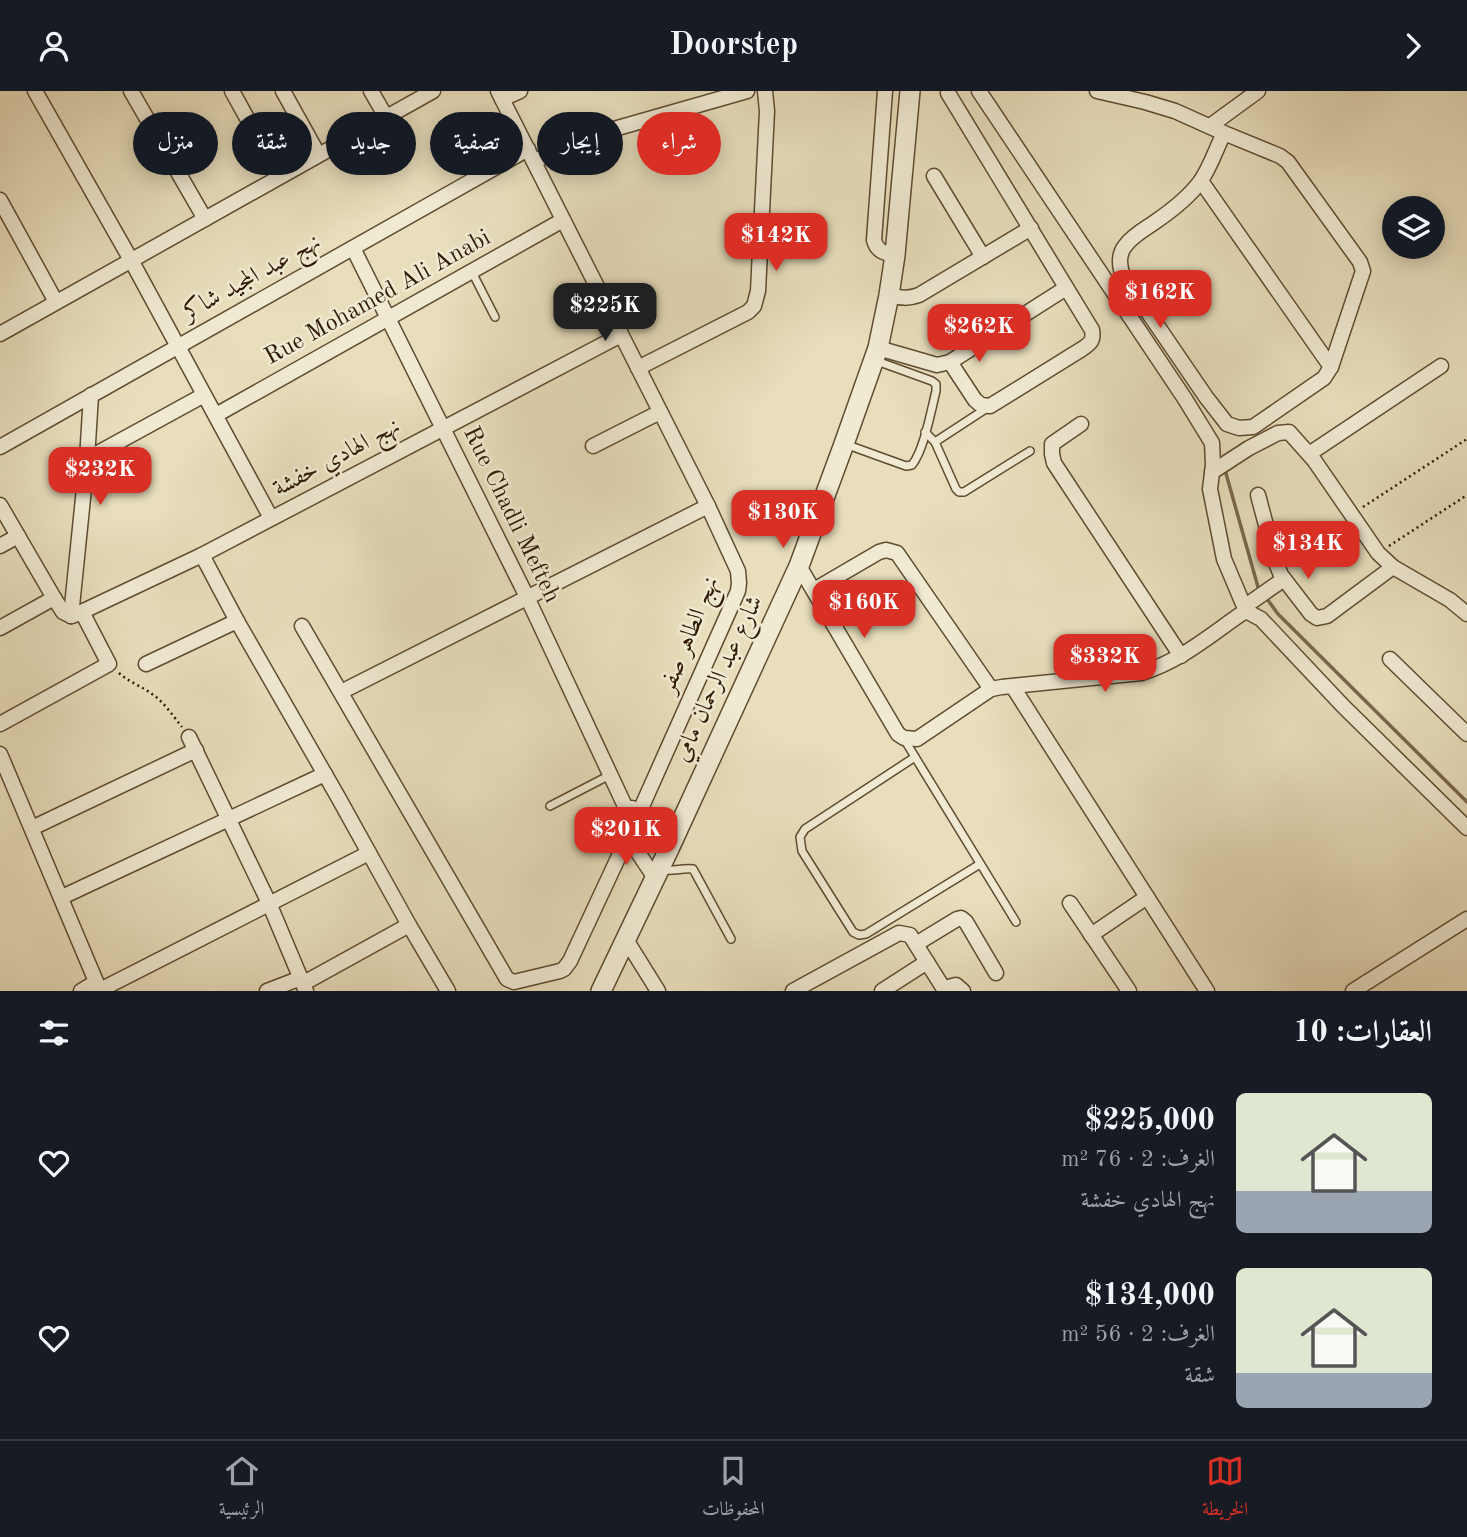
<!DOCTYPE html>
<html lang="ar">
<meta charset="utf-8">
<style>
:root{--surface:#171b24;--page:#242831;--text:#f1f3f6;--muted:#9ea1a6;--line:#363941;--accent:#d93025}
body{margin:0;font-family:"Old Standard TT",Amiri,serif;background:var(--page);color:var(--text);direction:rtl;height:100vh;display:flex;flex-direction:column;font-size:26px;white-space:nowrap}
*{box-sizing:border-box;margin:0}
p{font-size:23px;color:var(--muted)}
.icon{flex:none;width:38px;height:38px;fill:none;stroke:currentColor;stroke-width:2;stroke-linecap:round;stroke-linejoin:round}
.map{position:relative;height:900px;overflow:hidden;direction:ltr}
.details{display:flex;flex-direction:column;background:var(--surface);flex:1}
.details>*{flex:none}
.hud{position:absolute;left:21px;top:21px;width:700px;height:63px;direction:rtl;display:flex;gap:14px}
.fabs{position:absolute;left:1382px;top:105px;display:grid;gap:14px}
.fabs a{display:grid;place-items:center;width:63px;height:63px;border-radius:50%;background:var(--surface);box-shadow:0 4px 18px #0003;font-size:35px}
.price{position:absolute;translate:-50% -60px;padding:0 16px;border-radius:14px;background:var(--accent);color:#fff;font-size:23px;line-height:46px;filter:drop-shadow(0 2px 4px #0008)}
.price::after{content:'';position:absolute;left:50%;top:42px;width:21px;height:16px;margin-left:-10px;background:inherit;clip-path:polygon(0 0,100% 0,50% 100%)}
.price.on{background:#222;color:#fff}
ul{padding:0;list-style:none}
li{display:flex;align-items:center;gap:21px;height:175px;padding:0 35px}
li span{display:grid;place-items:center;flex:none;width:196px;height:140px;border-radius:10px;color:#555}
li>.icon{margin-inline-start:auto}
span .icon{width:84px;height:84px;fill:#fffc;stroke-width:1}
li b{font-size:30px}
h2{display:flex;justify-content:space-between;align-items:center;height:84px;padding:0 35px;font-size:30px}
.tag{padding:0 24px;border-radius:32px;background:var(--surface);box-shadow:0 4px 18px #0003;font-size:24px;line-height:63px}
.tag.on{background:var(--accent);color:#fff}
header{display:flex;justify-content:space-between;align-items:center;height:91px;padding:0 35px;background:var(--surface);font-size:32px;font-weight:800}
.dock{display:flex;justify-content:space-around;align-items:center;height:98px;border-top:2px solid var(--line);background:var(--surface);font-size:19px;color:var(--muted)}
.dock a{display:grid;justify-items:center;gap:4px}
.dock .on{color:var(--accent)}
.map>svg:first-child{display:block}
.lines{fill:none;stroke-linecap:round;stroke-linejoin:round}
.stream{stroke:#7a684c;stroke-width:3.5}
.service-casing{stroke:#5f4c30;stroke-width:10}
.minor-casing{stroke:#5f4c30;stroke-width:17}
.tertiary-casing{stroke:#5f4c30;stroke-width:22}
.path{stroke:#311b02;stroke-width:2.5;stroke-dasharray:2 3.5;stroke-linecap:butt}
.service{stroke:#f0ead3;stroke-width:7}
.minor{stroke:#f0ead3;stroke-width:14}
.tertiary{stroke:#f0ead3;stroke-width:19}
.labels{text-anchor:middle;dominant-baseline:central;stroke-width:5;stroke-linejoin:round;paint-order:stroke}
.street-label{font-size:24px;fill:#311b02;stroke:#f0ead3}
</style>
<header><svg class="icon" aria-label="forward" viewBox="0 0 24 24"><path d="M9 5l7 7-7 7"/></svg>Doorstep<svg class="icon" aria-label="person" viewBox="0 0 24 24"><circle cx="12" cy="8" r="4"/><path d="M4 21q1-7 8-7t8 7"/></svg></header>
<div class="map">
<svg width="1467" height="900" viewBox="0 0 1467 900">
<rect width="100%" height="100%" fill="#e8debc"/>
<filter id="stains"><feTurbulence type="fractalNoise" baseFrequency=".00286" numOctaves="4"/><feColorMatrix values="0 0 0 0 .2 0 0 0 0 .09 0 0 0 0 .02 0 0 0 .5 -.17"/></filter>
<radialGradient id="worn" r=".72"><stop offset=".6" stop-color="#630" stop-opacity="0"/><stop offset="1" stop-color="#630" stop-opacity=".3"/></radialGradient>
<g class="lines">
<g class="stream">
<polyline points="1225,379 1258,496 1261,499"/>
<polyline points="1265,505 1278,523 1467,711"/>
</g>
<g class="service-casing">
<g id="service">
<polyline points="472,181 495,226"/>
<polyline points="925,341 935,351 987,317"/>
<polyline points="935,351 956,398 959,401 964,401 1030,360"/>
<path d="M845,353L906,375L912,374C924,359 931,320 936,300V293L932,290L874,269"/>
<polyline points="904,648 1016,831"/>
<polyline points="915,666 805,738 800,746 802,760 853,841 859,844 866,843 980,773"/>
<polyline points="550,715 610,684"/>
<path d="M660,778C672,782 682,776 693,778L731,848"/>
</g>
</g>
<g class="minor-casing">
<g id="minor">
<polyline points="35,0 131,169 271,427"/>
<polyline points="131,0 205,128"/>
<polyline points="232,0 279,85"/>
<polyline points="283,0 318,63"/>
<polyline points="371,0 386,26"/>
<path d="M885,0L874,149C877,161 885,162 895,164"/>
<polyline points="979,0 1185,308 1212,352 1213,374 1210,398 1224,468 1246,520"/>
<path d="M1097,0L1145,11L1175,20L1224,42C1216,58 1210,77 1200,91C1188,107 1171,120 1155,131C1145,138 1132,145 1125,155C1118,164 1119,177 1124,186L1206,306L1227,333L1239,337L1253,336L1324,287L1331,276L1363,180L1360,171L1288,71L1280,65L1224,42"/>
<path d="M948,2L1092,239C1094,249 1091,252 1082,258L990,315L981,314L975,309L950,271"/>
<polyline points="502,8 520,0"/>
<polyline points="1210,35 1258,0"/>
<polyline points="534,70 600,42 747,0"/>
<polyline points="934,85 983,166"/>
<polyline points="1201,90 1331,276"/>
<polyline points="0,109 56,211"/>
<polyline points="353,157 527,506 624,713 627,745 655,787"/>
<path d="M889,204C901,207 908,208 919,204L1031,137"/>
<polyline points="0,243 433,0"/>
<polyline points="878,257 937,274 950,271 1066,197"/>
<polyline points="638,277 748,221 754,215 758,200 767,20 765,0"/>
<polyline points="216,324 563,129"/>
<polyline points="1081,333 1052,353 1052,363 1054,372 1181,565"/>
<polyline points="593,355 660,321"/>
<polyline points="0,356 528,58"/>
<polyline points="1309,363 1441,275"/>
<polyline points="87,368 204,304"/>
<polyline points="1212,381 1249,357 1278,342 1289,341 1314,369 1378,462 1393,476 1450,509 1467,523"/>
<polyline points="1258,404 1276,472 1281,484 1311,523 1317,527 1327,525 1393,476"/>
<polyline points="0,414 54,507 63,521 71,525"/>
<polyline points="0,455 18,445"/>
<polyline points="202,464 237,530 338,706 409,834 448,900"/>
<path d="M799,475L898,643L904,647L917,648L991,598L1002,596L1141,582C1179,571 1209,545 1241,523L1246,520L1261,528L1343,615L1467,737"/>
<polyline points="814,499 879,461 886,459 897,462 991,598"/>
<polyline points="1244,516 1284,488"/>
<polyline points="71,525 75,524 202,464 621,244"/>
<polyline points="71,525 87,368 91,304"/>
<polyline points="302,535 507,888 514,891 560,880 564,878 570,870 639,722 738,500 739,492 738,480 708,415 498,0"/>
<polyline points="0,537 54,507"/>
<polyline points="1390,568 1467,643"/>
<polyline points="146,573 237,530"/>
<polyline points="1013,596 1207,900"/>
<polyline points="341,601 708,415"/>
<polyline points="0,633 109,573 82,521"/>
<polyline points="189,646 269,812 306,900"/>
<polyline points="0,663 100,900"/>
<polyline points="632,717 639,722 668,760"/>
<polyline points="32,737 196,659"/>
<polyline points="62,806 325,683"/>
<polyline points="1070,812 1129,900"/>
<polyline points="1091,844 1147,806"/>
<polyline points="625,847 658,900"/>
<polyline points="916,853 957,828 961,827 966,831 996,882"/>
<polyline points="304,892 409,834"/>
<polyline points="100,899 369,762"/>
<polyline points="81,900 96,891"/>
<polyline points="267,900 301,887"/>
<polyline points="793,900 899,842 910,844 942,895 945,897 956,894 963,900"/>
<polyline points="882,900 927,871"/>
<polyline points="1353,900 1467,828"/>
</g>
</g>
<g class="tertiary-casing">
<polyline id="tertiary" points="601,900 668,760 799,475 844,353 878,257 889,204 895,164 910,0"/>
</g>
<g class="path">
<polyline points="1363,416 1467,348"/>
<polyline points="1389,455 1467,404"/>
<path d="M119,582C129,591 141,595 152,603C164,611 173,625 182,636"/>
</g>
<use href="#service" class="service"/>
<use href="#minor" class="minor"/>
<use href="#tertiary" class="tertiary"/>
</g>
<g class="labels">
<g class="street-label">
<text transform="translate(252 187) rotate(-29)">نهج عبد المجيد شاكر</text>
<text transform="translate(378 207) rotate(-29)">Rue Mohamed Ali Anabi</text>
<text transform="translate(337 367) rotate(-28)">نهج الهادي خفشة</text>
<text transform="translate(511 424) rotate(64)">Rue Chadli Mefteh</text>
<text transform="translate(690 544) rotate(-68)">نهج الطاهر صفر</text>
<text transform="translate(719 588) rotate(-65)">شارع عبد الرحمان مامي</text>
</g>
</g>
<rect width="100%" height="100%" filter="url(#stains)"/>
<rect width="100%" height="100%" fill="url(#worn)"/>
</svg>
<div class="fabs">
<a><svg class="icon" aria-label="layers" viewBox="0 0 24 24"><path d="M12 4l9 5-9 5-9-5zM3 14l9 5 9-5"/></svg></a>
</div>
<b class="price" style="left:776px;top:182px">$142K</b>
<b class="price" style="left:1160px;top:239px">$162K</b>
<b class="price on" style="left:605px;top:252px">$225K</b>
<b class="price" style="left:979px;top:273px">$262K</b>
<b class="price" style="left:100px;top:416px">$232K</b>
<b class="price" style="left:783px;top:459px">$130K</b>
<b class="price" style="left:1308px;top:490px">$134K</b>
<b class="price" style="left:864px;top:549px">$160K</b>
<b class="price" style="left:1105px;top:603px">$332K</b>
<b class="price" style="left:626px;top:776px">$201K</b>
<div class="hud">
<a class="tag on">شراء</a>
<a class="tag">إيجار</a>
<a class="tag">تصفية</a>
<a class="tag">جديد</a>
<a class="tag">شقة</a>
<a class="tag">منزل</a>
</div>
</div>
<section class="details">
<h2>العقارات: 10<svg class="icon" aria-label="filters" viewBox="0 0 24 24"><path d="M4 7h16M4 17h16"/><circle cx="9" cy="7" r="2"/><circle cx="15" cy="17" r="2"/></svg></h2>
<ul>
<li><span style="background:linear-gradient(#dfe7d0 70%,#9aa5b1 0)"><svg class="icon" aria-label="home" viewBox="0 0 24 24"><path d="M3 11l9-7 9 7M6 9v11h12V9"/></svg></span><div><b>$225,000</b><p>الغرف: 2 · 76 m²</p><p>نهج الهادي خفشة</p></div><svg class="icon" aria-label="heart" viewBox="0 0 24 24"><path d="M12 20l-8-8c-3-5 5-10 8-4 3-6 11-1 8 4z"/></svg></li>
<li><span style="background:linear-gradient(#dfe7d0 75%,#9aa5b1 0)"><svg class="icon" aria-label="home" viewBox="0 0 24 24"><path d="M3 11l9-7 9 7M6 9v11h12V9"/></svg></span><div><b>$134,000</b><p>الغرف: 2 · 56 m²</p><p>شقة</p></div><svg class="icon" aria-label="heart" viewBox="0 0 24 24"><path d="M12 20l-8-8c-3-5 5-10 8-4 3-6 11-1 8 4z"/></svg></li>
</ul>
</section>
<nav class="dock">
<a class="on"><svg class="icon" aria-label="map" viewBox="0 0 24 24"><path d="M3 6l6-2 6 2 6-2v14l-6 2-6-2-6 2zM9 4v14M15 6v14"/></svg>الخريطة</a>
<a><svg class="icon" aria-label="saved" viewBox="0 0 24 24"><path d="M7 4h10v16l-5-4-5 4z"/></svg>المحفوظات</a>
<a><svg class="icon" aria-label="home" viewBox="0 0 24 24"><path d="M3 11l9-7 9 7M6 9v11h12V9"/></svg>الرئيسية</a>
</nav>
